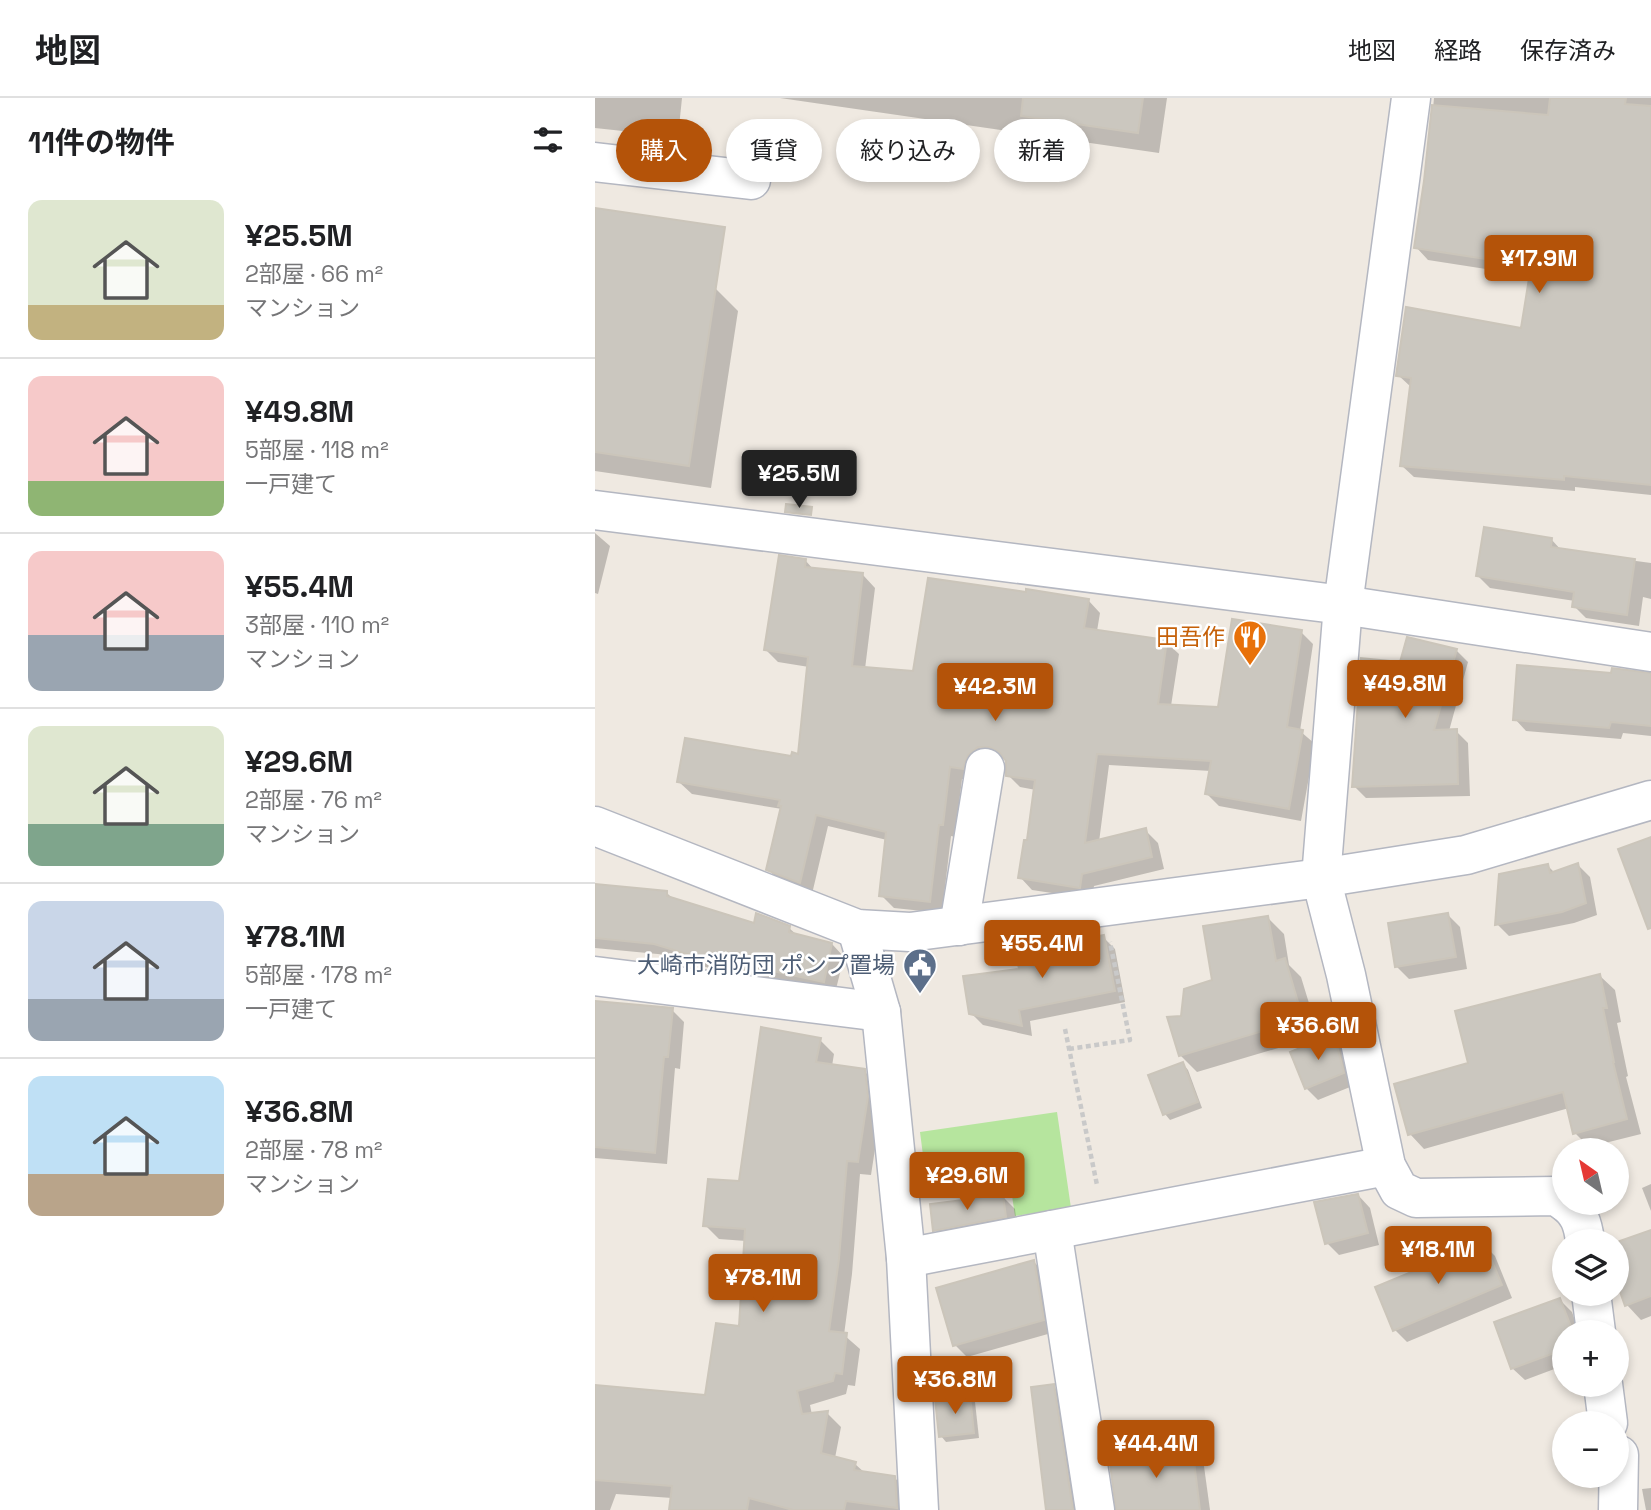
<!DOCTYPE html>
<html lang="ja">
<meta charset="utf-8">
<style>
:root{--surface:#fff;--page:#f6f6f6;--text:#202124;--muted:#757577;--line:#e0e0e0;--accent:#b45309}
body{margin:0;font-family:"Space Grotesk","Noto Sans JP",sans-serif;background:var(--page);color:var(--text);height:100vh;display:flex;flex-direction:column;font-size:26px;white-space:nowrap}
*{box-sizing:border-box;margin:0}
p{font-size:23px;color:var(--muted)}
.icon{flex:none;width:38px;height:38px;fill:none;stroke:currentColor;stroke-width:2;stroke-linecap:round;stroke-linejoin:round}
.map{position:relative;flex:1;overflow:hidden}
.panel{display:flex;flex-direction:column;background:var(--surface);width:595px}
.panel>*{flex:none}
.hud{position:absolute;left:21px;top:21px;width:665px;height:63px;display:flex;gap:14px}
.needle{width:46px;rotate:326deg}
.controls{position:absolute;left:957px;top:1040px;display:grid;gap:14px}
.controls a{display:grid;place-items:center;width:77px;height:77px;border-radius:50%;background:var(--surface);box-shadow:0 4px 10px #0003;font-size:35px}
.price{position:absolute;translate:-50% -60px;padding:0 16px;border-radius:7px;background:var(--accent);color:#fff;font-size:23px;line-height:46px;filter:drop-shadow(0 2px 4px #0008)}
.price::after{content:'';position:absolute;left:50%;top:42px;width:21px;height:16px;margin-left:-10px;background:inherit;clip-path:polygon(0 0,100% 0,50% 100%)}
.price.current{background:#222;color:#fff}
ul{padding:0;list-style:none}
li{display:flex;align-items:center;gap:21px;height:175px;padding:0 28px}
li+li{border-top:2px solid var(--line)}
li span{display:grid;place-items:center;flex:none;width:196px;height:140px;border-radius:14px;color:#555}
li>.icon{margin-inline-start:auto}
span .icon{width:84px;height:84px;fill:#fffc;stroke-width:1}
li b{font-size:30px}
h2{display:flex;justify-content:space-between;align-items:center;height:84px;padding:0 28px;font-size:30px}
.tag{padding:0 24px;border-radius:32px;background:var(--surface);box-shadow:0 4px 10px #0003;font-size:24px;line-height:63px}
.tag.current{background:var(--accent);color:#fff}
header{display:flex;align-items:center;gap:42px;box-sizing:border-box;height:98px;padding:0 35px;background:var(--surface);border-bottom:2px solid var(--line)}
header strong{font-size:33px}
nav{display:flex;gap:38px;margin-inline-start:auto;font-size:24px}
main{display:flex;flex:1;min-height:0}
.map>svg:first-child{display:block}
.green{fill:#b6e59e}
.shadow{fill:#0003}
.building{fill:#cbc7bf;stroke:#cbc5ba;stroke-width:2}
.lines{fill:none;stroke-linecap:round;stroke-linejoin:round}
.minor-casing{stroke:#b4b7c1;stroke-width:41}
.path{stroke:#c9c9c9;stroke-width:4.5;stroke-dasharray:5 3.5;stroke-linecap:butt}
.minor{stroke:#fff;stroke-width:38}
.labels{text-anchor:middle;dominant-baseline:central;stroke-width:5;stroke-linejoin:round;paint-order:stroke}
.food-label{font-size:23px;fill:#c56008;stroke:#fff;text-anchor:end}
.service-label{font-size:23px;fill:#4e5e75;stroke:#fff;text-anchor:end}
</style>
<header>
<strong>地図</strong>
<nav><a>地図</a><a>経路</a><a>保存済み</a></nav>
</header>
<main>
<section class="panel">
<h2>11件の物件<svg class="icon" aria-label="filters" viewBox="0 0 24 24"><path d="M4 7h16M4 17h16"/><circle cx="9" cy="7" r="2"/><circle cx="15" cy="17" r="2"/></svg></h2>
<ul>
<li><span style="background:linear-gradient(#dfe7d0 75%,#c2b280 0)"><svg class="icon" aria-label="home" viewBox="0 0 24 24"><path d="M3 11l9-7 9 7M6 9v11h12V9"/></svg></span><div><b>¥25.5M</b><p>2部屋 · 66 m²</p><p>マンション</p></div></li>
<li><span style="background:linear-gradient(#f6c9c9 75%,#8fb573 0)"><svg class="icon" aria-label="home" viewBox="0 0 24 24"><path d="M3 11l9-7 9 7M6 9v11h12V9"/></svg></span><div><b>¥49.8M</b><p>5部屋 · 118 m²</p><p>一戸建て</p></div></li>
<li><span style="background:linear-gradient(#f6c9c9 60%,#9aa5b1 0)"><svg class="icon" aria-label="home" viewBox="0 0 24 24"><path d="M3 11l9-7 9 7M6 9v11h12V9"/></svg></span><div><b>¥55.4M</b><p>3部屋 · 110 m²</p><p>マンション</p></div></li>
<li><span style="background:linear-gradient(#dfe7d0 70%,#7fa58c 0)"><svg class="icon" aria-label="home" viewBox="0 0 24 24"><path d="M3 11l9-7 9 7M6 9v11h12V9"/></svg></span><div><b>¥29.6M</b><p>2部屋 · 76 m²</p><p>マンション</p></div></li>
<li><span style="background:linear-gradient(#c9d6e8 70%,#9aa5b1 0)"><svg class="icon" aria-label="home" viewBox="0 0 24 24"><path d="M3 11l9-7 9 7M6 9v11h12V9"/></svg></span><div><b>¥78.1M</b><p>5部屋 · 178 m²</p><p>一戸建て</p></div></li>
<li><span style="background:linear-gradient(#bfe0f5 70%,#b9a48a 0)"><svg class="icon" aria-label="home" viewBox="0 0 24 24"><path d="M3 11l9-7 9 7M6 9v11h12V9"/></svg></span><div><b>¥36.8M</b><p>2部屋 · 78 m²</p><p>マンション</p></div></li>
</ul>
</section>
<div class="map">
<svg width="1056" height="1412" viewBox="0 0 1056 1412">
<rect width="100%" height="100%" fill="#efe9e1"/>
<polygon class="green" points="462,1014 476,1110 420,1118 415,1084 333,1096 325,1034"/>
<g class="shadow">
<polygon points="0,0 87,0 83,39 0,30"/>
<polygon points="185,0 572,0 564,55"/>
<polygon points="839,0 1056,0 1056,397 980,389 980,393 819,379 806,367 816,289 803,277 927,232 936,178 833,162 821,149 831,84"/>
<polygon points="0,111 120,190 143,213 116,390 0,373"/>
<polygon points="0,435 15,448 3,496 0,495"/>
<polygon points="956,441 967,453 1056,465 1056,501 1048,499 1044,528 991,520 979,508 980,503 895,490 883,478"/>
<polygon points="210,462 219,472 268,477 280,490 270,571 320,575 493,502 505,515 502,533 571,544 584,556 576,608 625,611 706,534 718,546 705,633 720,646 706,723 624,708 612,696 616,673 514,667 504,744 550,732 563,745 569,771 499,788 497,801 437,792 425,779 441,692 425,689 413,677 412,662 408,660 396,661 380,683 367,681 360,739 356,738 347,815 299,810 286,797 292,742 233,728 217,796 185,784 173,771 187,711 97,696 84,684 204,658 214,569 183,564 171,552"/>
<polygon points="861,552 873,564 854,633 861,633 873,645 875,698 771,700 759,688 807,565"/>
<polygon points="1018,577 1056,578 1056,638 1028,635 1026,641 931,633 920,621"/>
<polygon points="983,767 995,779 1002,817 979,825 914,838 902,826 953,768 960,775"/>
<polygon points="0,788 72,795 79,802 160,827 194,830 203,838 237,846 249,859 240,895 176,881 173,888 168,887 73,857 0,850"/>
<polygon points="853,817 865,829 872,871 814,881 802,869"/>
<polygon points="673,820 689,836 694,867 706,879 724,938 602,974 585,957 588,920"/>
<polygon points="508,839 520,851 530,904 435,923 437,938 388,927 376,915 426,873"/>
<polygon points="1005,878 1020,892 1026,924 1022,925 1033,978 1031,979 1046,1036 994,1049 980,1035 974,1010 829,1051 815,1036 876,966"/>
<polygon points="0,910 77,912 89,924 85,971 80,970 72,1066 0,1060"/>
<polygon points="739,938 751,950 760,987 723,1002 711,990"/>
<polygon points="225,942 239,956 237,968 269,973 283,987 286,1012 276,1077 265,1076 257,1176 249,1237 265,1251 260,1288 253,1287 251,1296 215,1307 217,1317 232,1315 246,1329 240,1360 260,1366 270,1375 300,1380 313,1394 314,1412 75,1412 77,1400 21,1396 15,1412 0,1412 0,1288 112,1299 146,1230 151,1143 124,1141 110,1127 145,1085"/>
<polygon points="588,966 593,972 607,1010 575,1022 570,1016"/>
<polygon points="1056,1086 1056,1113 1047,1090"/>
<polygon points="763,1097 775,1110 784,1147 744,1157 732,1145"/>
<polygon points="408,1099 420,1111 422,1130 352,1144 340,1132"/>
<polygon points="1056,1134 1056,1218 1046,1222 1032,1207 1022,1180 1022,1146"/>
<polygon points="888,1146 900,1158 917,1200 812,1244 800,1232"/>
<polygon points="439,1164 451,1176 460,1234 372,1259 360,1247"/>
<polygon points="965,1202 977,1214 984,1234 970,1234 970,1267 930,1282 917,1270"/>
<polygon points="458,1288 470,1300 487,1412 452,1412"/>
<polygon points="374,1298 380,1304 384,1340 351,1344 346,1338"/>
<polygon points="596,1349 608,1361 615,1412 524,1412"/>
<polygon points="1056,1390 1056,1412 1051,1412 1047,1391"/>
</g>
<g class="building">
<polygon points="428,0 548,0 543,35 426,18"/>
<polygon points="955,0 1031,0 1030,6 1056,8 1056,387 969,378 969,382 805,368 816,280 801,278 811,209 926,230 936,168 819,150 829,83 837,7 953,17"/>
<polygon points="0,110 130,129 94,368 0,354"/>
<polygon points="191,406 217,409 216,417 190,414"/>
<polygon points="889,429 957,440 956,449 1040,461 1032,517 977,509 979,494 881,478"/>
<polygon points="184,457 211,461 210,469 268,475 257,568 318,573 333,480 431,494 431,491 494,501 489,530 572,542 563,606 623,609 637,521 707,532 692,629 708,632 694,711 610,696 616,663 502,656 490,745 551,730 557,759 487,776 485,790 423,780 429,742 432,742 440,682 411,678 411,663 404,654 394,649 383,649 373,657 368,671 355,669 348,727 344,727 335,804 284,798 291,734 221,717 205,785 171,772 186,708 183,708 185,702 82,684 90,640 196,658 197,654 203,656 213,559 169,552"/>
<polygon points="812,539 862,551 839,632 862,631 863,686 757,689 766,560 805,564"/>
<polygon points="922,567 1016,575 1017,570 1056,575 1056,628 1016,624 1014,630 918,622"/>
<polygon points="1056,739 1056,830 1053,831 1023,751"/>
<polygon points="983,765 991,805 967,814 900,827 904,776 953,766 955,775"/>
<polygon points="0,786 72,793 72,798 159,825 161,815 195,828 194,834 237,845 229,884 164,870 162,876 154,875 59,846 0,840"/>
<polygon points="853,815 861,859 800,869 793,825"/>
<polygon points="673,818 681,863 690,860 708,921 584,958 572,919 586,918 589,891 617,882 608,828"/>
<polygon points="509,837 520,893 424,912 427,928 374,916 368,878 424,871 421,855"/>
<polygon points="1005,876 1012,910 1008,910 1019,964 1018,964 1032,1021 978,1036 968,994 813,1037 799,986 873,965 860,913"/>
<polygon points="0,903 78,910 73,959 69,959 60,1055 0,1049"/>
<polygon points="166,929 226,940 221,964 270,971 273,998 263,1064 252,1063 244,1161 234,1233 252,1235 247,1276 240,1275 238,1283 202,1293 207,1316 233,1313 226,1355 261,1364 259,1372 300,1378 302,1410 251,1403 249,1412 198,1412 154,1400 152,1412 74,1412 77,1388 0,1382 0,1287 110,1297 121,1225 144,1228 150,1131 108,1128 113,1081 144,1083"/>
<polygon points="739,936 749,975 710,991 695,954"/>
<polygon points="588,964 603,1004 568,1017 553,977"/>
<polygon points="763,1096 773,1135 730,1146 719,1104"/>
<polygon points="408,1097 411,1119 338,1133 335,1106"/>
<polygon points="1056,1132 1056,1198 1030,1208 1022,1185 1022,1144"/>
<polygon points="889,1144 907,1187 798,1233 780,1189"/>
<polygon points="439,1162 449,1222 358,1248 341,1190"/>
<polygon points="965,1200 978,1234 970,1234 970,1251 916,1271 899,1224"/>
<polygon points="459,1286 478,1412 451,1412 436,1289"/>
<polygon points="375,1297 379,1335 344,1339 340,1301"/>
<polygon points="597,1347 605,1412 521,1412 514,1358"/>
</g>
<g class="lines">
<g class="minor-casing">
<g id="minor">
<polyline points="816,0 748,507 726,780 751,877 791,1068 804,1092 821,1100 961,1098 970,1104"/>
<polyline points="0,64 156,82"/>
<polyline points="0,412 748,507 1056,554"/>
<polyline points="0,728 262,831 315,834 726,780 871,757 1056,702"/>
<polyline points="364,828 390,670"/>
<polyline points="262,831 286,914 311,1160 324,1412"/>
<polyline points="0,878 286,914"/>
<path d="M970,1104C984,1114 988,1126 990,1143"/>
<polyline points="457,1132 500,1412"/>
<polyline points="311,1160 791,1068"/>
<polyline points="996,1195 1001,1234"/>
<polyline points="1008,1286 1013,1325"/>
<polyline points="1023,1412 1024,1357"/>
</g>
</g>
<g class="path">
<polyline points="470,931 502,1087"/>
<polyline points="474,951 535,942 515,844"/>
</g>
<use href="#minor" class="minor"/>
</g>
<defs>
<g id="restaurant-pin" transform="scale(1.75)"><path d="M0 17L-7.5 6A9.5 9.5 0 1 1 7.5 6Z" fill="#e8710a" stroke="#fff"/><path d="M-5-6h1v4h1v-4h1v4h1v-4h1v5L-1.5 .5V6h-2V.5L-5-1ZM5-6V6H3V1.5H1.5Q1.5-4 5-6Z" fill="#fff"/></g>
<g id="civic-pin" transform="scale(1.75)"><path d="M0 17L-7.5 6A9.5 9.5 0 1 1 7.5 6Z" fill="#5c6f8a" stroke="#fff"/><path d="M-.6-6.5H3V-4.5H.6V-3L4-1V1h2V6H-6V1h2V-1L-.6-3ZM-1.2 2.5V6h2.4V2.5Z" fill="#fff"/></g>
</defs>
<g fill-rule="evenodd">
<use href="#restaurant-pin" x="655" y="539"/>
<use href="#civic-pin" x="325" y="867"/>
</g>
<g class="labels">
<g class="food-label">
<text x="630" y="539">田吾作</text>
</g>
<g class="service-label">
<text x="300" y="867">大崎市消防団 ポンプ置場</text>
</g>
</g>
</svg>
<div class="controls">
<a><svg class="needle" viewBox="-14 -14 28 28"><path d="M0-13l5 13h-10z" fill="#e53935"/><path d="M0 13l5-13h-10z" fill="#757577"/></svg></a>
<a><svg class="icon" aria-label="layers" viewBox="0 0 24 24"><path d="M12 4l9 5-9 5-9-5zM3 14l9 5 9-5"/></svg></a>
<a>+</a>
<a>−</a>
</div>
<b class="price" style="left:944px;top:197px">¥17.9M</b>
<b class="price current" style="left:204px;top:412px">¥25.5M</b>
<b class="price" style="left:810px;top:622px">¥49.8M</b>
<b class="price" style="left:400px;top:625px">¥42.3M</b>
<b class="price" style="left:447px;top:882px">¥55.4M</b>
<b class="price" style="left:723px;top:964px">¥36.6M</b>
<b class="price" style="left:372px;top:1114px">¥29.6M</b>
<b class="price" style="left:843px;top:1188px">¥18.1M</b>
<b class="price" style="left:168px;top:1216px">¥78.1M</b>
<b class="price" style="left:360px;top:1318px">¥36.8M</b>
<b class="price" style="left:561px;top:1382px">¥44.4M</b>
<div class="hud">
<a class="tag current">購入</a>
<a class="tag">賃貸</a>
<a class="tag">絞り込み</a>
<a class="tag">新着</a>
</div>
</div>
</main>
